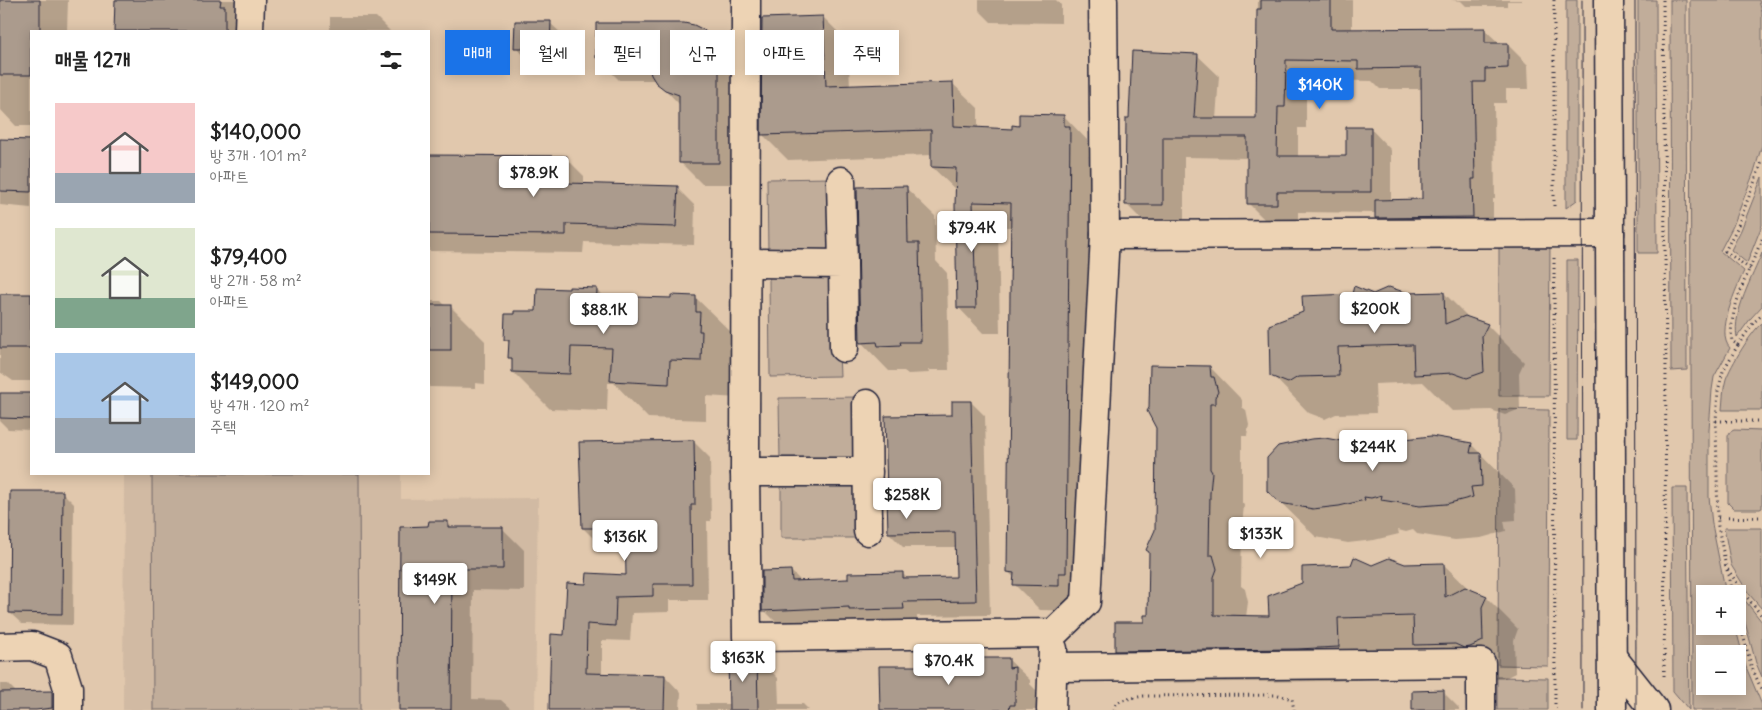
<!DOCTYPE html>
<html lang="ko">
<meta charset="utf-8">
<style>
:root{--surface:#fff;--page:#f6f6f6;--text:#222;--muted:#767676;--accent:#1a73e8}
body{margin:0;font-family:Delius,"Poor Story",sans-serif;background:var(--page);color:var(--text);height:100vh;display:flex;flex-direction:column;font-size:19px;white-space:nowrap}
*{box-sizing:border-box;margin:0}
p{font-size:16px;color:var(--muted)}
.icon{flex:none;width:28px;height:28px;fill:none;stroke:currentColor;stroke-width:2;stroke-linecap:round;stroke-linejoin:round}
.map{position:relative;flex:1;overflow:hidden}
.drawer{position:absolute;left:30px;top:30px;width:400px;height:445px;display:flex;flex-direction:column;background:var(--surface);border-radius:0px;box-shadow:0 2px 12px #0003}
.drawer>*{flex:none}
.hud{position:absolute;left:445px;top:30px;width:475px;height:45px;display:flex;gap:10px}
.fabs{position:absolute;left:1696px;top:585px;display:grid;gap:10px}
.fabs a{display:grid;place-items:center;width:50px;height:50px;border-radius:0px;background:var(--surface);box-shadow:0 2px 12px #0003;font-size:25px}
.price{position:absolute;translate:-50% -42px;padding:0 11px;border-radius:5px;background:#fff;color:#222;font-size:16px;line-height:32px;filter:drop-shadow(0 1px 2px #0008)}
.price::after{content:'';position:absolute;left:50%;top:30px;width:15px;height:11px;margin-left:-8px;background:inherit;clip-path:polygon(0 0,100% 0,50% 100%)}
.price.active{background:var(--accent);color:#fff}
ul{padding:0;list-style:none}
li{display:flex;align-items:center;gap:15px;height:125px;padding:0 25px}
li span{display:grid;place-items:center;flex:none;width:140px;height:100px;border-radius:0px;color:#555}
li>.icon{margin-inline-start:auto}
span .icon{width:60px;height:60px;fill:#fffc;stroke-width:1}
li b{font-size:21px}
h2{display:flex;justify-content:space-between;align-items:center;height:60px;padding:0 25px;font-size:21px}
.pill{padding:0 18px;border-radius:0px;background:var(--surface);box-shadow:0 2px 12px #0003;font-size:18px;line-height:45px}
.pill.active{background:var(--accent);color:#fff}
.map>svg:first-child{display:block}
.built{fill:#d1baa3}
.green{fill:#c1ad9a;stroke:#72686a;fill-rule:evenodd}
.shadow{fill:#0003;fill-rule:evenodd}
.building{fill:#ab9b8d;stroke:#22223b}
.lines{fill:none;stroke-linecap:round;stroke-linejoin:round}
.minor-casing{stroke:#22223b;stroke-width:31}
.path{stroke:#22223b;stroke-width:3;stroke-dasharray:1 4;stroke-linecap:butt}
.minor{stroke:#edd3b4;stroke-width:28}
.tram{stroke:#22223b;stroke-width:1}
</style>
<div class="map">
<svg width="1762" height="710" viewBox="0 0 1762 710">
<rect width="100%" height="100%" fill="#e1c8ad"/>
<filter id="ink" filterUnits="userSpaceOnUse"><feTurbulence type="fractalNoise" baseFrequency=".02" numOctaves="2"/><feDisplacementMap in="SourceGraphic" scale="10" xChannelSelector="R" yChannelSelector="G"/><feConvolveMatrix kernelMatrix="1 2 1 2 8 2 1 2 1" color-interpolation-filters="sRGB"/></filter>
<g filter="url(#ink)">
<polygon class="built" points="124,474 401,474 401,499 538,498 535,710 123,710"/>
<g class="green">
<polygon points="1566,0 1577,0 1577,200 1566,208"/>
<polygon points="1638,0 1656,0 1657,253 1638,253"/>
<polygon points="1670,0 1686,0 1687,370 1671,371"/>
<path d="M1690,0H1759L1762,13V145L1754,172L1733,226L1720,251L1744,271C1737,287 1715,333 1730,348L1714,377L1712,390L1709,430V497L1712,524L1726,594H1705V626H1735L1746,667L1762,705V710H1692ZM1705,654H1738V686H1705Z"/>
<polygon points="1762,177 1762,225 1747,263 1731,250 1741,230"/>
<polygon points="831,178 831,249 826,251 768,252 767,179"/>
<polygon points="1499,241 1550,241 1549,396 1499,396"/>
<path d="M1762,253V306L1751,318L1737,337C1732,313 1753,276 1762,253Z"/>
<polygon points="1567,260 1578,260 1577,440 1567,440"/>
<polygon points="769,276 831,277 839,353 840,376 770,377"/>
<path d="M1762,323V410H1722C1723,399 1723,389 1726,379C1731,365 1751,332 1762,323Z"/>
<polygon points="859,397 858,457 852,460 780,461 779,398"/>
<polygon points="1499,409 1549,410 1548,666 1498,665"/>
<polygon points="1734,430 1762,431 1762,508 1760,509 1734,509 1728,503 1728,436 1730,432"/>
<polygon points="152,474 359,474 360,710 153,710"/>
<polygon points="781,481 858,483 861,538 781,538"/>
<polygon points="1672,488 1687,488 1689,710 1673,691"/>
<polygon points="1724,528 1762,528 1762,609 1749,594 1731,565"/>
<polygon points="1736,589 1762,622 1762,677 1756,663"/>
<polygon points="1497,677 1548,678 1548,710 1497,710"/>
</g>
<g class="shadow">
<polygon points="0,0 68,0 67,31 31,31 31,126 16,126 0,109"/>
<rect x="116" y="0" width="137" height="31"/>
<polygon points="979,0 1056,0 1061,5 1061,23 991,22 979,10"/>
<path d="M1258,0H1352V30L1484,29L1500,44H1507L1528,65L1529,89H1506V103H1494L1495,199H1493V238L1398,239L1377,218V213L1298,212V225L1269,224L1248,203V158L1184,157V226H1148L1126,204L1130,119L1197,55L1219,76L1216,119L1257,120ZM1306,80L1372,81L1380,89H1422L1423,201H1391V150L1370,128L1347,157H1298V128H1306Z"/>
<polygon points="1451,0 1521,0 1521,1 1507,1 1507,6 1466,6 1461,1"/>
<polygon points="330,17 376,17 390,31 330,31"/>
<polygon points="823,17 848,42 850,87 952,83 978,108 978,129 1014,130 1064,116 1089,142 1089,147 1095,153 1084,611 1040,610 1015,585 1015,578 1008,572 1012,227 998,227 1000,333 983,333 958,307 957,191 932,167 932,155 788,160 763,135"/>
<polygon points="550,23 562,34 561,59 527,59 516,47"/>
<polygon points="704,31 733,61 740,184 702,184 680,162 680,105 656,80 619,80 597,58"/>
<polygon points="0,141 31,142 31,208 0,205"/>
<polygon points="429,156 566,158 584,176 584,185 677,188 695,206 694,245 584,242 583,253 429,251"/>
<polygon points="906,188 935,216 936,261 947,273 949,370 928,370 929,373 908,374 904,371 889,371 861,342"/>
<polygon points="596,289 630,322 637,322 672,299 695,297 733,334 738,398 706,396 706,420 648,418 614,383 608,383 607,411 550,409 513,372 513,361 509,357 510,344 505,339 537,312"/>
<polygon points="1444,293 1470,319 1487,325 1524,362 1519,373 1520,409 1505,415 1491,410 1452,411 1423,382 1375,384 1376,413 1336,414 1325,419 1309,413 1272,375 1373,295"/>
<polygon points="0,295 31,295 31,381 13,381 0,372"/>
<polygon points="429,301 441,301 446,306 451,307 485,341 485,384 475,383 475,388 429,387"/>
<polygon points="1210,367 1242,400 1242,407 1246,410 1249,425 1247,436 1242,436 1242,503 1244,505 1242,526 1241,586 1245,589 1248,602 1246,617 1270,617 1372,566 1443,564 1470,590 1486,597 1518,629 1514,640 1515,673 1503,679 1497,679 1488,676 1447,677 1419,648 1370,650 1371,679 1330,681 1148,683 1116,650 1145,623 1149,616 1156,531"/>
<polygon points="0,394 31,395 31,430 8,429 0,421"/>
<polygon points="971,402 985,416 990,615 917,616 917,623 865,624 862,621 778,624 764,610 791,571 802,582 850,581 902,573 908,579 958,578 957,547 903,547 889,533 954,416"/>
<polygon points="694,442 710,458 711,521 707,521 708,600 669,600 669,612 632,613 630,641 602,640 602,675 665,676 681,693 680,710 551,710 566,636 588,585 627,576 627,544 599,544 583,528"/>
<polygon points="1471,444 1515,489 1516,520 1504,521 1506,531 1481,538 1455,540 1417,534 1413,530 1406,532 1398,530 1399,534 1374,540 1348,543 1316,537 1269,491 1364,446 1367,449 1383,449"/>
<polygon points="62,492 74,504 73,625 22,624 10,613"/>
<polygon points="447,522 453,528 502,528 524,550 524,591 473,590 472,699 501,700 512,710 400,710 430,528"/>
<polygon points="757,657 778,678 779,704 803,704 809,710 697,710 697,704 730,704"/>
<polygon points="1008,659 1030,680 1030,684 1036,690 1036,710 881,710 964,667"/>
<polygon points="0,684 8,684 17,693 40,692 57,710 0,710"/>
<polygon points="1443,692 1459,708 1459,710 1413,710"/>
</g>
<g class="building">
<polygon points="0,0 40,0 40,31 31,31 31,75 0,75"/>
<polygon points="115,0 221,0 220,6 225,6 225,31 114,31"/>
<polygon points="1261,0 1331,0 1331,29 1485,28 1485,43 1508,43 1508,68 1485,69 1485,82 1473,82 1475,179 1472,179 1473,217 1375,218 1375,200 1422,199 1421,68 1358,69 1358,61 1286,60 1285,107 1278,107 1277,156 1346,156 1346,127 1371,127 1371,192 1277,192 1277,204 1247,204 1247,137 1163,137 1163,205 1125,205 1126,118 1129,118 1132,51 1198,54 1194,118 1256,118 1257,9 1261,9"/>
<polygon points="823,16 826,86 953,82 954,126 1012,129 1012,125 1019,126 1019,114 1064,115 1064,126 1070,126 1066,573 1059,573 1059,586 1013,585 1014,573 1007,572 1011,203 973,202 976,308 957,308 955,206 956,168 931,167 931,130 761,135 762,18"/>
<polygon points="515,21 551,21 550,48 514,48"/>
<polygon points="596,23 684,23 694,25 704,30 712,38 717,48 719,59 719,163 679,163 679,95 665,90 656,83 651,75 646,58 596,58"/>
<polygon points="0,139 31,140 31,192 0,191"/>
<polygon points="429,155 567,156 566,183 678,186 676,227 566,224 566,235 429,234"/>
<polygon points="907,186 908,243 919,243 921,342 900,342 901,345 878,346 877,342 860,343 857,187"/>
<polygon points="1354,286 1373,294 1389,287 1407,293 1444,292 1445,324 1465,316 1488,324 1482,336 1484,372 1467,378 1453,373 1414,375 1413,345 1338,347 1339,376 1298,377 1288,383 1270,376 1269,325 1303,312 1302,296 1352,294"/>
<polygon points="569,287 597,288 596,319 636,321 636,297 671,298 671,295 696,296 696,312 700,312 699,331 702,331 701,361 670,360 669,384 610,381 612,348 571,347 570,374 512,372 512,358 508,358 509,340 504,340 505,314 514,314 514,311 536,311 537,288 569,289"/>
<rect x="0" y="294" width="31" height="54"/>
<rect x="429" y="305" width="22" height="45"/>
<polygon points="1150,365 1210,366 1211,377 1214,377 1218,392 1215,397 1215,404 1210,404 1210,469 1212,472 1210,493 1209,555 1213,555 1217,569 1214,577 1214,615 1269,616 1268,596 1302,583 1302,567 1351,565 1354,557 1372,565 1389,558 1405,564 1444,563 1445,597 1465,587 1487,596 1482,607 1483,641 1470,647 1464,648 1455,644 1414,645 1413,616 1338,618 1339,647 1297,649 1115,651 1115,622 1144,622 1144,615 1148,615 1149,552 1146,550 1155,530 1156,428 1147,411 1149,408"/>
<polygon points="0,393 31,393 31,419 0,418"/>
<polygon points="952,401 971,401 976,601 903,602 904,609 849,610 849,607 762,611 762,571 791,570 792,581 848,579 848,573 903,572 903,578 956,577 955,532 888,533 885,416 952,415"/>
<polygon points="1431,436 1472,443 1470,453 1481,453 1482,486 1471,487 1473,497 1446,504 1420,506 1381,500 1382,495 1371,498 1364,497 1365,500 1339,506 1313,509 1280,503 1267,491 1267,458 1278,446 1311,439 1325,438 1364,445 1363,449 1373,446 1381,448 1380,445 1405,439"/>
<polygon points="694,440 695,505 691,505 692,584 653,584 653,596 616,597 615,626 587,624 586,673 665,675 664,710 549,710 551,634 564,635 567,583 586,584 587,573 626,575 625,528 582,528 579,442"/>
<polygon points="10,491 63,491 62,614 9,613"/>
<polygon points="429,521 448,521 448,527 503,527 503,569 452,569 451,710 399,710 400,527 428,526"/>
<polygon points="728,656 757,656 758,710 729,710"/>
<polygon points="963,658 1009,658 1009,668 1015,667 1015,705 1010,705 1009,710 880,710 879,666 963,666"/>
<polygon points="1444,690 1444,710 1412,710 1412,691"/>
<polygon points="52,691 52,708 36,710 0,710 0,692"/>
</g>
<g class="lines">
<g class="minor-casing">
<g id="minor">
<polyline points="746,0 745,472 747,637 1054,633 1086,602 1105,235 1103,0"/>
<polyline points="1609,0 1612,710"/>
<polyline points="249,31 250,0"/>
<polyline points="841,181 843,264"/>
<polyline points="1105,235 1610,233"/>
<polyline points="745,263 843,264 844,348"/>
<polyline points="867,404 868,531"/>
<polyline points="745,472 868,472"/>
<polyline points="0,647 32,646 58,656 68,688 68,710"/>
<polyline points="1612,657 1654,710"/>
<polyline points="1053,667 1481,663 1481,710"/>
<polyline points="1051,710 1053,649"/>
</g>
</g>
<g class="path">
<polyline points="1554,0 1554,207"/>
<polyline points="1663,0 1666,372 1664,679"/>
<path d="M1762,239C1751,267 1727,312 1732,341L1738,345L1723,371L1718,391L1716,421L1718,526L1726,567L1746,596L1762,616"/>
<polyline points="1554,258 1555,710"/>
<polyline points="1750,269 1725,251 1737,228 1762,162"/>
<polyline points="1738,345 1754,322 1762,315"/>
<polyline points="1716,421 1762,421"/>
<polyline points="1718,518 1762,517"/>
<polyline points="1727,570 1732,594"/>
<polyline points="1738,616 1751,665 1762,691"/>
<polyline points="1114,710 1116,704 1122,700 1144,696 1278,695 1292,699 1294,710"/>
</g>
<use href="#minor" class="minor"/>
<g class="tram">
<polyline points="1582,0 1583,710"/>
<polyline points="1635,0 1636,710"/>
</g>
</g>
</g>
</svg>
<div class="fabs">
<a>+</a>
<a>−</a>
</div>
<b class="price active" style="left:1320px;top:110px">$140K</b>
<b class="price" style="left:534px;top:198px">$78.9K</b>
<b class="price" style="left:972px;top:253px">$79.4K</b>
<b class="price" style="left:1375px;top:334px">$200K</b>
<b class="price" style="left:604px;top:335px">$88.1K</b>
<b class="price" style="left:1373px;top:472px">$244K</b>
<b class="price" style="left:907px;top:520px">$258K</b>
<b class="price" style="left:1261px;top:559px">$133K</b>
<b class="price" style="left:625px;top:562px">$136K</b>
<b class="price" style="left:435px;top:605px">$149K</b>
<b class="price" style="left:743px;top:683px">$163K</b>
<b class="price" style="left:949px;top:686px">$70.4K</b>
<div class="hud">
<a class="pill active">매매</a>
<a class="pill">월세</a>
<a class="pill">필터</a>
<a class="pill">신규</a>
<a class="pill">아파트</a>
<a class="pill">주택</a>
</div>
<section class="drawer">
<h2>매물 12개<svg class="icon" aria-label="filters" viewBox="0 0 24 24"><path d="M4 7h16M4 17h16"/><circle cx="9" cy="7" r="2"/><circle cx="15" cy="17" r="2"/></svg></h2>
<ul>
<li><span style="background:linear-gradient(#f6c9c9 70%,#9aa5b1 0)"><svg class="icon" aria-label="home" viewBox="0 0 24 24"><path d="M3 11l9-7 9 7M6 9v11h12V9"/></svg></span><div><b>$140,000</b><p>방 3개 · 101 m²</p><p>아파트</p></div></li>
<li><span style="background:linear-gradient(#dfe7d0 70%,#7fa58c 0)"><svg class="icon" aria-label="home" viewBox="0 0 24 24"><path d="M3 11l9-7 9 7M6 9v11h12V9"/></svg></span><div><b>$79,400</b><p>방 2개 · 58 m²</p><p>아파트</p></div></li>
<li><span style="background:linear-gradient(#a9c7e8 65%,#9aa5b1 0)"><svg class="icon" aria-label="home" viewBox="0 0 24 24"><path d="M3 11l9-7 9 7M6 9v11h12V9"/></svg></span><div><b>$149,000</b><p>방 4개 · 120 m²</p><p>주택</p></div></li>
</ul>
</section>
</div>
